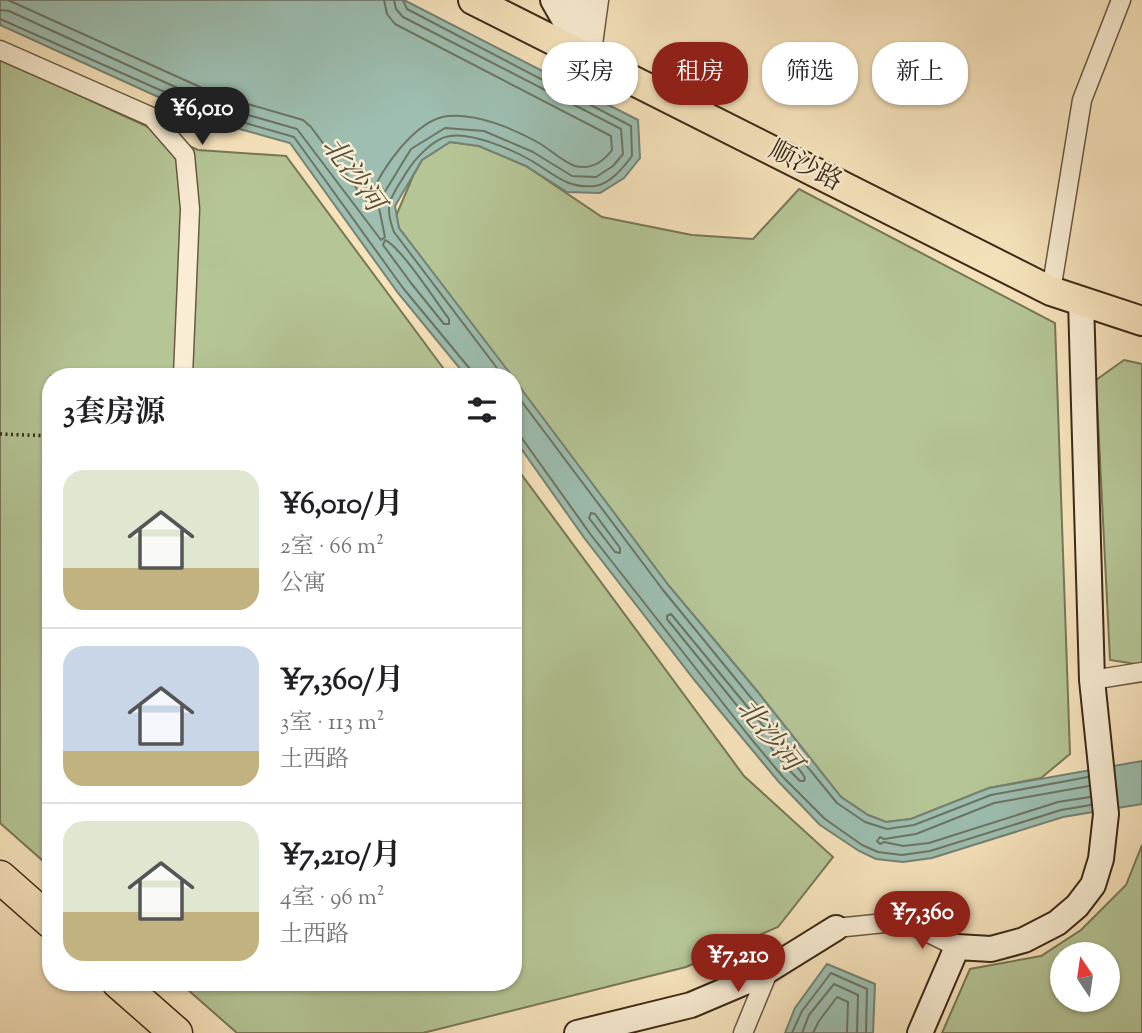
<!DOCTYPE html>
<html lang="zh">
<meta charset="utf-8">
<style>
:root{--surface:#fff;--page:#f6f6f6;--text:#202124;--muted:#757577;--line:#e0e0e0;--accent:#8f2418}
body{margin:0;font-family:"Sorts Mill Goudy","Noto Serif SC",serif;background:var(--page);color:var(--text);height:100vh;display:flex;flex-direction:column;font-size:26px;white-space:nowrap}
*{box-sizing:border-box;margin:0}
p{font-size:23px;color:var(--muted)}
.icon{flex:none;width:38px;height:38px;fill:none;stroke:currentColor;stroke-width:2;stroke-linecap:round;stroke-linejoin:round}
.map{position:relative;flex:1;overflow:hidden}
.side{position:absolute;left:42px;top:368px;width:480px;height:623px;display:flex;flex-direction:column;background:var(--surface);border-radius:28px;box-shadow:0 2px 5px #0004}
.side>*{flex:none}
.hud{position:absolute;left:542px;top:42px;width:494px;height:63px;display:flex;gap:14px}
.needle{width:46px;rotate:347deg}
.fabs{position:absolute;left:1050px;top:942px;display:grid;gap:14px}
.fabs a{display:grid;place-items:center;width:70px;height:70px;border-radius:50%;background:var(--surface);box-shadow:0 2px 5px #0004;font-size:35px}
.price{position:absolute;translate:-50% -60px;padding:0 16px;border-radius:24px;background:var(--accent);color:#fff;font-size:23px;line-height:46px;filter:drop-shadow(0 2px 4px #0008)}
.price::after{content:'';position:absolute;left:50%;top:42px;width:21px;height:16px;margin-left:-10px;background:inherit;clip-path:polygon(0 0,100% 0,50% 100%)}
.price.current{background:#222;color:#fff}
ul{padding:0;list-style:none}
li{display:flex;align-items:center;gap:21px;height:175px;padding:0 21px}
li+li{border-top:2px solid var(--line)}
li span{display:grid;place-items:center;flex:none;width:196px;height:140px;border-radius:21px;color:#555}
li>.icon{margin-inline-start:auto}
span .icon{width:84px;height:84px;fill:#fffc;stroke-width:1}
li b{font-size:30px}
h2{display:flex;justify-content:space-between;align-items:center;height:84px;padding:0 21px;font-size:30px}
.chip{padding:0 24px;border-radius:28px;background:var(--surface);box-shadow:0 2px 5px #0004;font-size:24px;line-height:63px}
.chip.current{background:var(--accent);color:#fff}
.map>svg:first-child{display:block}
.green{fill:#b5c596;stroke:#787756;stroke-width:2;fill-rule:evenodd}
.water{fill:#9dbeb0;stroke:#768272;stroke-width:2}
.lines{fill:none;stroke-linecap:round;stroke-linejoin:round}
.shore{stroke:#6c7463;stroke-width:2}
.street-casing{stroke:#6a5840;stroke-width:21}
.secondary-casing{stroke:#3c2916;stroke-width:28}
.primary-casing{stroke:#3c2916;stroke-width:32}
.highway-casing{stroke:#3c2916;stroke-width:35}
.path{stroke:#3c2916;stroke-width:3.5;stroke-dasharray:2 3.5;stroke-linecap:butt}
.street{stroke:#f9edd3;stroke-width:18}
.secondary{stroke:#f9edd3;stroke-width:24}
.primary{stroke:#f6e3bc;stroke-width:28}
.highway{stroke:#f6e3bc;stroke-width:32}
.labels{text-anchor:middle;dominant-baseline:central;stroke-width:5;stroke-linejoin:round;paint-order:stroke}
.street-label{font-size:26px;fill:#3c2916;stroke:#f9edd3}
.water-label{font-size:28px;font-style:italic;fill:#544e3c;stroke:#f9edd3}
</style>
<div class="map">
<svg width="1142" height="1033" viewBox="0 0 1142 1033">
<rect width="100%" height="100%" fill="#f6e3bc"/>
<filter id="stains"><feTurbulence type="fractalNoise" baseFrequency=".00286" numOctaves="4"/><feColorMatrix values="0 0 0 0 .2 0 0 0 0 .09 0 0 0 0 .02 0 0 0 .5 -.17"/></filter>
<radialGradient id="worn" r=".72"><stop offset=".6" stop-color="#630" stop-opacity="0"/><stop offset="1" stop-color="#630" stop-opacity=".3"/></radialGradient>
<g class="green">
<polygon points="0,59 198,150 286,156 449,376 51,376 51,868 0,823"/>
<polygon points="450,142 479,146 526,166 602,217 692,235 753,239 799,189 1055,323 1070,754 1041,778 989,788 911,819 886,822 868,815 841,797 757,691 669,586 399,228 396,216 413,176 422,160"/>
<polygon points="1124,360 1142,364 1142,665 1110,660 1096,380"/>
<polygon points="513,463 744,776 833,857 778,927 686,967 423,1033 237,1033 179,982 513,982"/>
<path d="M1142,845V1033H942L970,969L1041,956L1081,930L1126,885ZM1062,954H1108V999H1062Z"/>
</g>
<g class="water">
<polygon points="0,0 404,0 638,120 640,158 624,178 600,193 567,192 526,166 479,146 450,142 422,160 395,206 399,228 512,376 466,376 398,293 290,143 211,121 0,25"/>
<polygon points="513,378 669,586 757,691 841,797 868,815 886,822 911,819 989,788 1142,761 1142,804 1063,817 932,858 903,862 876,859 859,851 820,825 778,781 696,682 585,539 513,437"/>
<polygon points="827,964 875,984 873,1033 785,1033 795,1008"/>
</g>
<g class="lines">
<g class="shore">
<path d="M8,0L220,96L303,120L311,127L366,201L369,199C381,170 414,120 448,116C477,113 514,129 539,143C551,150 563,162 575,166C591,170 603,162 612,150L611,136L395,24L387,14L384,0"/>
<path d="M403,0L407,9L631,126L632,156C623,168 610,184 595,186C567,189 554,174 532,161C513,150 472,132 450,136C433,138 414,160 406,173C391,198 383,203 394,232L503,376"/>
<polyline points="0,10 9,11 217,106 297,129 381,240 385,237 379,208 381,198 411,149 445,128 484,131 533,152 572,176 596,177 613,166 623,154 621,129 403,17 396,9 394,0"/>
<polyline points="0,19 214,114 294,137 403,288 470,369 471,376"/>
<path d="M385,240C400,246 437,303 449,319V324H444L411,283L383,245Z"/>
<polyline points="513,390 663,590 837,803 865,822 887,829 914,825 991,795 1088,777"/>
<polyline points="513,434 521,437 591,535 748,735 783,777 825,819 862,845 878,852 902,855 930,851 1061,810 1091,805"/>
<polygon points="591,513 595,514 620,548 620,553 615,552 589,518"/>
<polygon points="671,614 802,773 805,778 804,781 800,781 790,771 667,619 667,616"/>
<polyline points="1089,786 994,803 916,834 884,839 880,837 877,841 880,844 884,842 903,846 929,843 1058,802 1090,797"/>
<polyline points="792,1033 802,1011 831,973 867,989 866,1033"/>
<polyline points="802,1033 809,1015 834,984 858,995 857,1033"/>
<polyline points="813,1033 819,1021 837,997 848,1002 847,1033"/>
</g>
<g class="street-casing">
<g id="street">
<polyline points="0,50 152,117 185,155 190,209 183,376"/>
<polyline points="591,59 599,0"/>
<polyline points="1051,291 1082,100 1121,0"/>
<polyline points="1092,680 1142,672"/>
<polyline points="836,928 904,921 957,947"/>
<polyline points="743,1033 769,970"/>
</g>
</g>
<g class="secondary-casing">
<g id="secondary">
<polyline points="553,0 585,56"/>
<polyline points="578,0 583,45"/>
<polyline points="577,1033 691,1005 757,977 836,928"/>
<polyline points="920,1033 957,947 991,949 1024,940 1057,923 1077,906 1093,885 1101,859 1106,814 1092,680 1081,301"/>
</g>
</g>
<g class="primary-casing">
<polyline id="primary" points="473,0 1051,291 1142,321"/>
</g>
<g class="highway-casing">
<g id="highway">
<polyline points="0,877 51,922"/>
<polyline points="118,982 176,1033"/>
</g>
</g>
<polyline class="path" points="0,434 51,436"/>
<use href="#street" class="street"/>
<use href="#secondary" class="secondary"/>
<use href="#primary" class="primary"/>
<use href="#highway" class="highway"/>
</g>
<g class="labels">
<g class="street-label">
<text transform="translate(805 167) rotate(27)">顺沙路</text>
</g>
<g class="water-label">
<text transform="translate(352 175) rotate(54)">北沙河</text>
<text transform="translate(768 736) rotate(51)">北沙河</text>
</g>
</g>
<rect width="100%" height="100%" filter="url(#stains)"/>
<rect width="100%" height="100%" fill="url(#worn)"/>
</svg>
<div class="fabs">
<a><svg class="needle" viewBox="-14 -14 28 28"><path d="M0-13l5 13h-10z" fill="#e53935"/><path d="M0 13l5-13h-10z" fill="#757577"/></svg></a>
</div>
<b class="price current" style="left:202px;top:147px">¥6,010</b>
<b class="price" style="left:922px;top:951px">¥7,360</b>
<b class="price" style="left:738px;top:994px">¥7,210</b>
<div class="hud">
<a class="chip">买房</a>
<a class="chip current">租房</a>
<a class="chip">筛选</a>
<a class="chip">新上</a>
</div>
<section class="side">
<h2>3套房源<svg class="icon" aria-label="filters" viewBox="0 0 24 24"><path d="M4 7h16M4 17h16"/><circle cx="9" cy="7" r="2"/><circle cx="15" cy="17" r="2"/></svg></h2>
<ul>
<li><span style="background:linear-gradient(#dfe7d0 70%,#c2b280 0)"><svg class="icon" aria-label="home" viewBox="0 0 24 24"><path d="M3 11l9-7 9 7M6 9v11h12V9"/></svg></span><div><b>¥6,010/月</b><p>2室 · 66 m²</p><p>公寓</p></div></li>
<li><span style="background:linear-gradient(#c9d6e8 75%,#c2b280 0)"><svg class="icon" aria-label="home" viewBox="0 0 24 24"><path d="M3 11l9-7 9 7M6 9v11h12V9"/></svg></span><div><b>¥7,360/月</b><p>3室 · 113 m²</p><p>土西路</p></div></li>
<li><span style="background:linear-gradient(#dfe7d0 65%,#c2b280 0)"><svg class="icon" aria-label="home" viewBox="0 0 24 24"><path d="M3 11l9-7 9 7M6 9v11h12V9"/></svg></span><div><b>¥7,210/月</b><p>4室 · 96 m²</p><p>土西路</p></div></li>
</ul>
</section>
</div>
